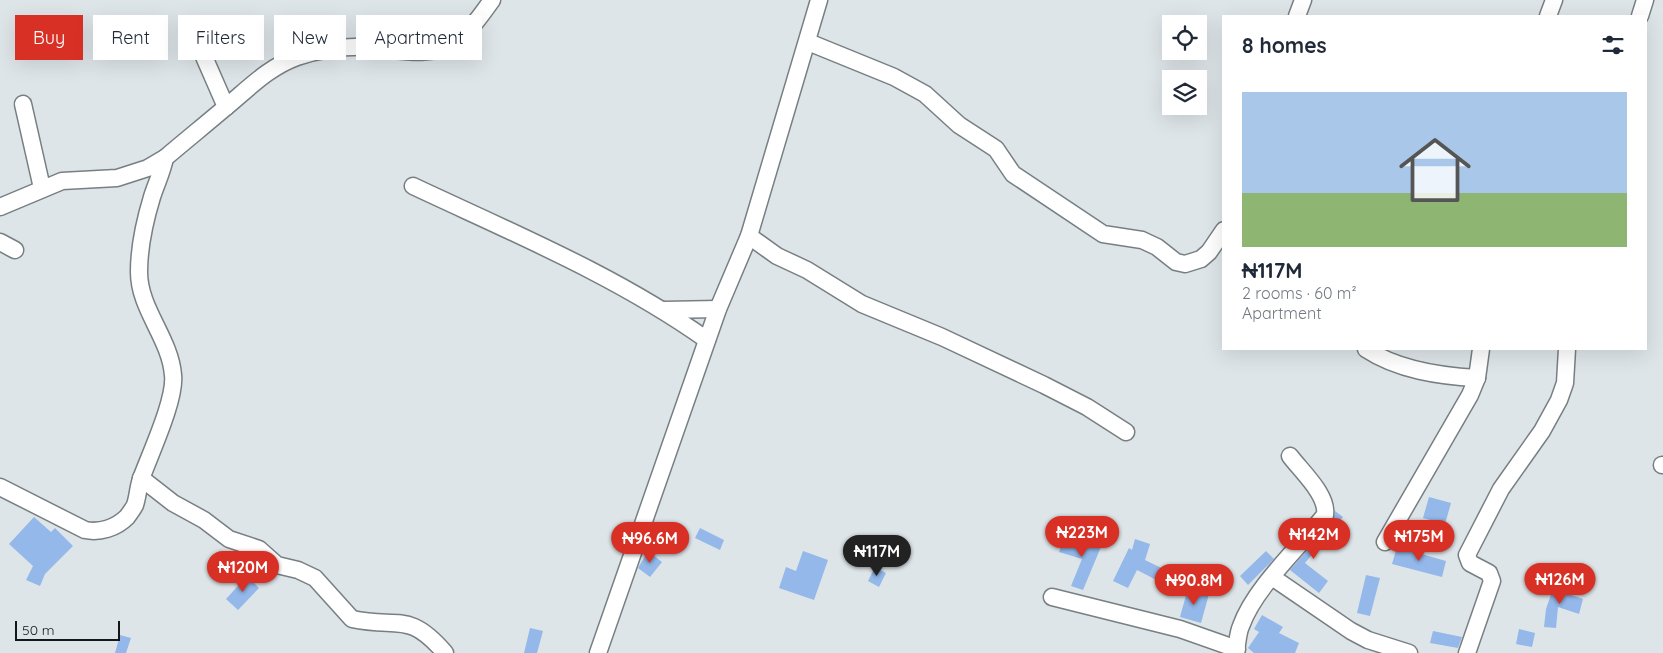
<!DOCTYPE html>
<meta charset="utf-8">
<style>
:root{--surface:#fff;--page:#f2f2f3;--text:#1f2937;--muted:#747a83;--line:#e0e1e3;--accent:#d93025}
body{margin:0;font-family:Quicksand,sans-serif;background:var(--page);color:var(--text);height:100vh;display:flex;flex-direction:column;font-size:19px;white-space:nowrap}
*{box-sizing:border-box;margin:0}
p{font-size:16px;color:var(--muted)}
.icon{flex:none;width:28px;height:28px;fill:none;stroke:currentColor;stroke-width:2;stroke-linecap:round;stroke-linejoin:round}
.map{position:relative;flex:1;overflow:hidden}
.side{position:absolute;left:1222px;top:15px;width:425px;height:335px;display:flex;flex-direction:column;background:var(--surface);border-radius:0px;box-shadow:0 5px 20px #0002}
.side>*{flex:none}
.guide{position:absolute;left:15px;top:15px;width:475px;height:45px;display:flex;gap:10px}
.controls{position:absolute;left:1162px;top:15px;display:grid;gap:10px}
.controls a{display:grid;place-items:center;width:45px;height:45px;border-radius:0px;background:var(--surface);box-shadow:0 5px 20px #0002;font-size:25px}
.scale{position:absolute;left:15px;bottom:12px;width:105px;box-sizing:border-box;padding-left:5px;border:2px solid #141718;border-top:0;font-size:14px;line-height:18px;white-space:nowrap;color:#141718;-webkit-text-stroke:4px #dee5e8;paint-order:stroke}
.price{position:absolute;translate:-50% -42px;padding:0 11px;border-radius:18px;background:var(--accent);color:#fff;font-size:16px;line-height:32px;filter:drop-shadow(0 1px 2px #0008)}
.price::after{content:'';position:absolute;left:50%;top:30px;width:15px;height:11px;margin-left:-8px;background:inherit;clip-path:polygon(0 0,100% 0,50% 100%)}
.price.current{background:#222;color:#fff}
ul{padding:0;list-style:none}
li{display:grid;align-content:center;gap:10px;height:265px;padding:0 20px}
li+li{border-top:1px solid var(--line)}
li span{display:grid;place-items:center;height:155px;border-radius:0px;color:#555}
li>.icon{margin-inline-start:auto}
span .icon{width:90px;height:90px;fill:#fffc;stroke-width:1}
li b{font-size:21px}
h2{display:flex;justify-content:space-between;align-items:center;height:60px;padding:0 20px;font-size:21px}
.chip{padding:0 18px;border-radius:0px;background:var(--surface);box-shadow:0 5px 20px #0002;font-size:18px;line-height:45px}
.chip.current{background:var(--accent);color:#fff}
.map>svg:first-child{display:block}
.building{fill:#93b8e9}
.lines{fill:none;stroke-linecap:round;stroke-linejoin:round}
.street-casing{stroke:#787f82;stroke-width:19}
.street{stroke:#fff;stroke-width:16}
</style>
<div class="map">
<svg width="1663" height="653" viewBox="0 0 1663 653">
<rect width="100%" height="100%" fill="#dee5e8"/>
<g class="building">
<polygon points="1429,497 1451,503 1445,524 1423,518"/>
<polygon points="1335,511 1343,517 1305,563 1328,581 1319,593 1290,570 1333,521"/>
<polygon points="34,517 51,532 55,528 73,546 45,574 40,586 26,580 33,566 9,544"/>
<polygon points="700,528 724,540 720,550 695,538"/>
<polygon points="1091,537 1103,542 1083,590 1071,586 1082,559 1059,552 1064,538 1088,545"/>
<polygon points="1135,539 1150,544 1145,560 1178,576 1172,588 1137,570 1128,588 1113,581 1129,548 1132,550"/>
<polygon points="1397,547 1446,561 1442,577 1392,564"/>
<polygon points="648,551 662,562 650,577 638,568"/>
<polygon points="803,551 828,560 814,600 779,588 786,567 796,571"/>
<polygon points="1266,551 1274,559 1248,585 1240,576"/>
<polygon points="875,567 886,573 879,587 868,581"/>
<polygon points="1366,575 1380,578 1370,616 1357,613"/>
<polygon points="247,576 259,588 238,610 226,599"/>
<polygon points="1556,580 1560,581 1559,591 1583,599 1579,614 1558,607 1556,628 1544,627 1546,609"/>
<polygon points="1188,588 1209,594 1201,623 1180,617"/>
<polygon points="1262,615 1283,627 1279,633 1299,643 1295,653 1254,653 1248,648 1259,632 1254,629"/>
<polygon points="530,628 543,631 537,653 524,653"/>
<polygon points="1519,629 1535,633 1532,647 1516,644"/>
<polygon points="1433,631 1462,637 1458,648 1430,643"/>
<polygon points="120,635 131,638 126,653 115,653"/>
</g>
<g class="lines">
<g class="street-casing">
<g id="street">
<polyline points="1297,16 1303,0"/>
<polyline points="1548,16 1554,0"/>
<polyline points="1640,16 1645,0"/>
<polyline points="808,42 894,77 925,94 959,125 996,149 1013,174 1103,234 1142,240 1157,247 1176,262 1185,264 1201,259 1209,252 1224,230"/>
<polyline points="198,43 226,107"/>
<polyline points="23,104 42,188"/>
<path d="M413,186C513,233 617,276 707,340"/>
<path d="M0,207L62,181L117,178L148,168L165,158C185,141 206,124 226,107C249,88 269,67 297,57C321,49 344,46 369,47C399,49 430,60 457,40C471,30 482,14 492,0"/>
<polyline points="749,236 777,256 807,270 862,304 942,337 1044,385 1087,407 1126,432"/>
<polyline points="0,242 15,250"/>
<polyline points="664,310 718,309"/>
<path d="M1366,349C1398,370 1439,376 1477,378"/>
<polyline points="1662,465 1663,465"/>
<path d="M141,478L173,503L204,520L229,539L259,549L277,565L298,570L315,578L352,619C398,629 408,610 445,653"/>
<path d="M0,487L85,530C100,533 116,528 127,517C130,513 133,509 135,505C138,496 138,487 141,479C150,454 176,399 173,375C170,338 139,309 139,272C139,248 145,220 152,197C156,184 162,173 165,158"/>
<polyline points="1385,542 1470,395 1477,378 1481,349"/>
<polyline points="1272,577 1351,631 1368,640 1409,653"/>
<polyline points="1052,597 1180,629 1237,649"/>
<polyline points="598,653 718,309 749,236 819,0"/>
<path d="M1235,653C1238,645 1237,635 1241,626C1255,587 1299,548 1325,515C1328,495 1302,472 1290,456"/>
<polyline points="1467,653 1492,581 1489,573 1470,563 1467,555 1501,489 1542,431 1559,400 1565,383 1567,349"/>
</g>
</g>
<use href="#street" class="street"/>
</g>
</svg>
<div class="controls">
<a><svg class="icon" aria-label="locate" viewBox="0 0 24 24"><circle cx="12" cy="12" r="6"/><path d="M12 2v4M12 18v4M2 12h4M18 12h4"/></svg></a>
<a><svg class="icon" aria-label="layers" viewBox="0 0 24 24"><path d="M12 4l9 5-9 5-9-5zM3 14l9 5 9-5"/></svg></a>
</div>
<div class="scale">50 m</div>
<b class="price" style="left:1082px;top:558px">₦223M</b>
<b class="price" style="left:1314px;top:560px">₦142M</b>
<b class="price" style="left:1419px;top:562px">₦175M</b>
<b class="price" style="left:650px;top:564px">₦96.6M</b>
<b class="price current" style="left:877px;top:577px">₦117M</b>
<b class="price" style="left:243px;top:593px">₦120M</b>
<b class="price" style="left:1560px;top:605px">₦126M</b>
<b class="price" style="left:1194px;top:606px">₦90.8M</b>
<div class="guide">
<a class="chip current">Buy</a>
<a class="chip">Rent</a>
<a class="chip">Filters</a>
<a class="chip">New</a>
<a class="chip">Apartment</a>
</div>
<section class="side">
<h2>8 homes<svg class="icon" aria-label="filters" viewBox="0 0 24 24"><path d="M4 7h16M4 17h16"/><circle cx="9" cy="7" r="2"/><circle cx="15" cy="17" r="2"/></svg></h2>
<ul>
<li><span style="background:linear-gradient(#a9c7e8 65%,#8fb573 0)"><svg class="icon" aria-label="home" viewBox="0 0 24 24"><path d="M3 11l9-7 9 7M6 9v11h12V9"/></svg></span><div><b>₦117M</b><p>2 rooms · 60 m²</p><p>Apartment</p></div></li>
</ul>
</section>
</div>
